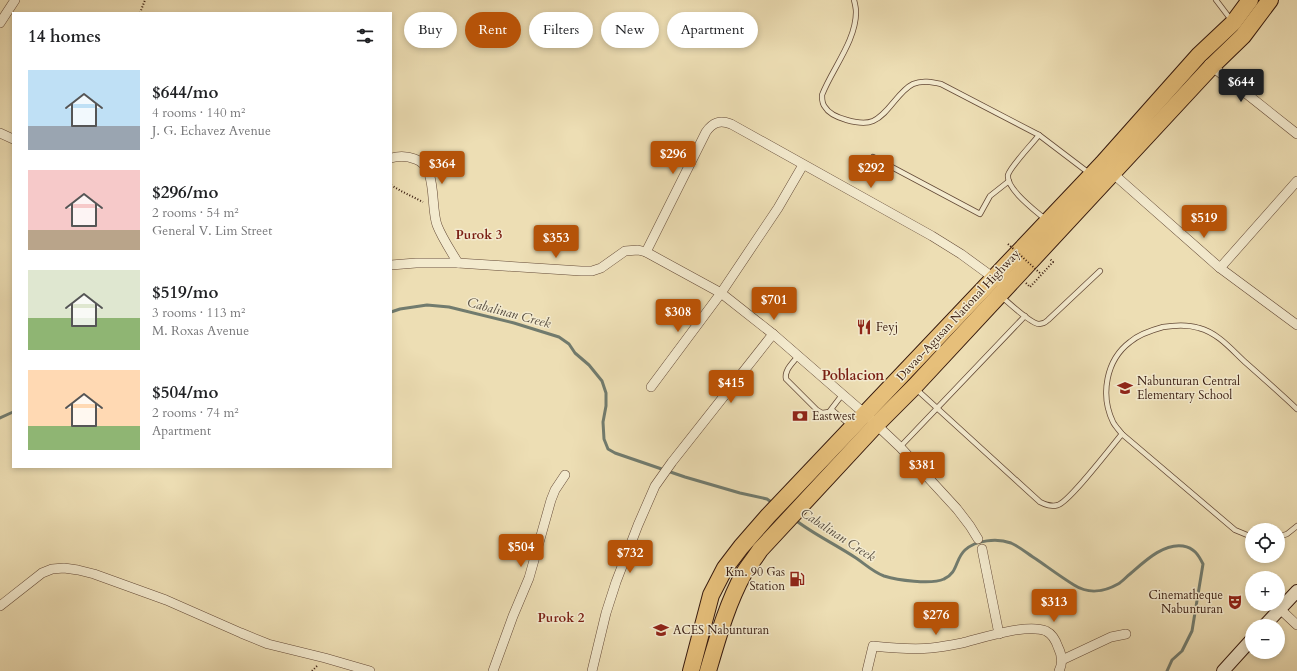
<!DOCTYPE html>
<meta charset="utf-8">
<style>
:root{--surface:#fff;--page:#f2f2f2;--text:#202124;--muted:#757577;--accent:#b45309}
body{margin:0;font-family:Cardo,serif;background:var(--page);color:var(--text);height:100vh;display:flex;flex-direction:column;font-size:15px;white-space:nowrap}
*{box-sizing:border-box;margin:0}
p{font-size:13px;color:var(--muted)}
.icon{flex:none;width:22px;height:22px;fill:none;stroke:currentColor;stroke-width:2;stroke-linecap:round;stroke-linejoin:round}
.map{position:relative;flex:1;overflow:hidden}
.sheet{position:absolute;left:12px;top:12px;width:380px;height:456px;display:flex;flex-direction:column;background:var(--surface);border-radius:0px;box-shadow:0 2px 6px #0003}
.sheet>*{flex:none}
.guide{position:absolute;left:404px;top:12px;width:380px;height:36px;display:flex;gap:8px}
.controls{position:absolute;left:1245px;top:523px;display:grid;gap:8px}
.controls a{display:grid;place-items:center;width:40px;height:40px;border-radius:50%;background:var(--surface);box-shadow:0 2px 6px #0003;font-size:20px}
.price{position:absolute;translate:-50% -34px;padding:0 9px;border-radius:4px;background:var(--accent);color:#fff;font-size:13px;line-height:26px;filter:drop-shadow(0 1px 2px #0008)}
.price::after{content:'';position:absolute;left:50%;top:24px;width:12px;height:9px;margin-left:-6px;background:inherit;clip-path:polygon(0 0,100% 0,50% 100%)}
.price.selected{background:#222;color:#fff}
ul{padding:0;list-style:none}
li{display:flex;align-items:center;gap:12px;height:100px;padding:0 16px}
li span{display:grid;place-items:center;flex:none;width:112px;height:80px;border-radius:0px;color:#555}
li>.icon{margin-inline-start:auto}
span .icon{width:48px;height:48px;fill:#fffc;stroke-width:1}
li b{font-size:17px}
h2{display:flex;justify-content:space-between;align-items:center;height:48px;padding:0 16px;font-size:17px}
.pill{padding:0 14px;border-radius:18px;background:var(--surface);box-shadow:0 2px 6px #0003;font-size:14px;line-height:36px}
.pill.selected{background:var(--accent);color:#fff}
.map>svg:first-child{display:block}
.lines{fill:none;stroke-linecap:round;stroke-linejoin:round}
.stream{stroke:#717b6e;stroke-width:3}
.lane-casing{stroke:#644a37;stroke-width:6}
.street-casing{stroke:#644a37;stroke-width:10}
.secondary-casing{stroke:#36190d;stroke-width:14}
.highway-casing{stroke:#36190d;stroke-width:18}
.path{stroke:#36190d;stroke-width:2;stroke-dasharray:1 2;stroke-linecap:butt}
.lane{stroke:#f3eace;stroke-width:4.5}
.street{stroke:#f3eace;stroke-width:9}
.secondary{stroke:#f3eace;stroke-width:12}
.highway{stroke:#e6bf7a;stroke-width:16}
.path-bridge{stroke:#36190d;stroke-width:2;stroke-dasharray:1 2;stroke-linecap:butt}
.labels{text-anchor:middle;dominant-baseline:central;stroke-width:3;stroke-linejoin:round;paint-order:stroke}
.street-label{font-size:12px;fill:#36190d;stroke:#f3eace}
.poi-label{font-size:12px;fill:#36190d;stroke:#f3eace;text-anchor:start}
.neighbourhood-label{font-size:13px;font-weight:bold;fill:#7a1f14;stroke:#f3eace}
.water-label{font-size:13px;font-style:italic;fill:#544a3e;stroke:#f3eace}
.quarter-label{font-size:14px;font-weight:bold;fill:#7a1f14;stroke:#f3eace}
</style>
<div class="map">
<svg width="1297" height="671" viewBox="0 0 1297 671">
<rect width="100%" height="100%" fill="#eddeb4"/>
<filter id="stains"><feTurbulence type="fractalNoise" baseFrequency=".005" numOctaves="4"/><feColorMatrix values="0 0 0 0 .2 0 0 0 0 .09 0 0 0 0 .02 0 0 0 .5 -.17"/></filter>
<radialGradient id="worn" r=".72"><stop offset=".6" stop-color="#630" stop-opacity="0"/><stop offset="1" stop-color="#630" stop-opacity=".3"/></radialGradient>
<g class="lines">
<g class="stream">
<polyline points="391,312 400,309 427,305 449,307 514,323 559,337 569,344 575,353 589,365 602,381 606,393 606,406 603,422 604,439 608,449 615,453 685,477 740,493 767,499 774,504"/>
<polyline points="0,418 13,412"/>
<path d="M794,519C813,534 835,544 856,558C865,564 873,572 884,576C897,580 931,585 944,579C958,573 955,559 965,550C976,540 997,538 1011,543C1020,547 1028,554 1036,559C1049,568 1061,577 1074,585C1088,594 1104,592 1118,584C1122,582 1126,577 1130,574C1144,562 1163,543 1183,546C1194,548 1198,554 1203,564L1192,631L1182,651L1172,660L1167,671"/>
</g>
<g class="lane-casing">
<g id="lane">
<path d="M854,0C855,4 856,8 856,12C856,41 832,69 822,95C822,99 822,104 825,107C831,118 861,126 873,121C889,114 898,91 913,84C922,80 932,82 941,84L1039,135L1089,173"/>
<polyline points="1216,0 1232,21"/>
<path d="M1039,135C1033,143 1010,167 1008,175C1006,189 1036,211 1046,220"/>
<polyline points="873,157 980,214 990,196 1009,181"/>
<path d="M1002,297C1009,303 1031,324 1039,324C1043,324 1046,322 1048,320L1100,271"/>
<path d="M798,356C793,363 784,370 786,379L817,410L822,413L829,412L842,395"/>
<path d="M915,388L1040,502C1046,505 1051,507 1058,505C1070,501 1111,447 1122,434"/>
<polyline points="832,410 850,425"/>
<polyline points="900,447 1025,316"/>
<path d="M1252,537L1235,530L1122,434C1119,430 1115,426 1113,422C1100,395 1106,360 1130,342C1139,334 1152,330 1163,327C1175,325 1187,324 1199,328C1218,333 1231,349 1245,362C1262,377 1280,393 1297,409"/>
<polyline points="1278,537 1287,534 1297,526"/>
</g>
</g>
<g class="street-casing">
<g id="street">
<polyline points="0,23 15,0"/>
<polyline points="1209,64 1297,134"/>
<polyline points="0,133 13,139"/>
<path d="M391,158C399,156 407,156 415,159C438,166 430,205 437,225C442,238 451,251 458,263"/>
<polyline points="1110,171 1220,268 1297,325"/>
<path d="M646,252L706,132C713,122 720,120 731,124L932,236L961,254L998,281"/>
<polyline points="391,265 416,263 458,263 581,271 592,271 601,268 625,251 638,250 646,252 721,293 773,334 865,414 900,447 957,509 970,526 978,539"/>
<polyline points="1220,268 1297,181"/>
<polyline points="651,387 721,293 778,208 803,165"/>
<polyline points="982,549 999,634"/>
<polyline points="0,606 42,573 52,569 64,568 78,570 94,574 166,600 241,633 268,644 325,658 370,671"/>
<polyline points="1280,609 1297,625"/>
<polyline points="1062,660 1111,637 1126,634"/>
<polyline points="493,671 513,616 529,578 551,500 555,490 565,475"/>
<polyline points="592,671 606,613 616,582 638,525 655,486 672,462 773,334"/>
<path d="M867,671L873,646C892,648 912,650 931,648C941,647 952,645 962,643C982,638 1027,623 1046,631C1052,634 1056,641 1058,647C1062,655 1063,663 1059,671"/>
</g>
</g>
<g class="secondary-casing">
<g id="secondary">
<polyline points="1264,626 1297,591"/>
<polyline points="1223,671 1252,639"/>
</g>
</g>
<g class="highway-casing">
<g id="highway">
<polyline points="691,671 711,595 725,568 741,547 768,516 1102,164 1199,55 1233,23 1250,0"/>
<path d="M708,671C718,637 727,604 744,573C749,565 755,558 760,550L876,425L914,387L1212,66L1243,36L1270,0"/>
</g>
</g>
<g class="path">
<polyline points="140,13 145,0"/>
<polyline points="391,185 401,191 423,202"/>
<polyline points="1026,283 1030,287 1053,262 1050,259"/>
<polyline points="312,671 317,666"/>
</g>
<use href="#lane" class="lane"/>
<use href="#street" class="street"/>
<use href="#secondary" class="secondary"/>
<use href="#highway" class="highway"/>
<polyline class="path-bridge" points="1008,244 1041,274"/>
</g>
<defs>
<g id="restaurant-bare" transform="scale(1.2)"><path d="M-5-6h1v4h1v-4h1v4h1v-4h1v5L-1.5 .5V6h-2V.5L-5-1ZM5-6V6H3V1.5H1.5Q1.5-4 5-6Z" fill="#8f2418" stroke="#f3eace" stroke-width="2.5" paint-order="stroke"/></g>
<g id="school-bare" transform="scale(1.2)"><path d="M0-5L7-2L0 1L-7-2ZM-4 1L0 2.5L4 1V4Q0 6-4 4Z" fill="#8f2418" stroke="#f3eace" stroke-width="2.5" paint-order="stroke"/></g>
<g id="bank-bare" transform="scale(1.2)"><path d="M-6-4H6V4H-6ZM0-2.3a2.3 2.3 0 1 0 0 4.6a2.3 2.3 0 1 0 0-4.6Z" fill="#8f2418" stroke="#f3eace" stroke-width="2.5" paint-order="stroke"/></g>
<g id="fuel-bare" transform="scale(1.2)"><path d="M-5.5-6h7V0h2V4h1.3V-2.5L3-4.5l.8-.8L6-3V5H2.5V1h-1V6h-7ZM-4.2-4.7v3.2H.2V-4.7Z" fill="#8f2418" stroke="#f3eace" stroke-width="2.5" paint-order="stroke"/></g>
<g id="theatre-bare" transform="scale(1.2)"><path d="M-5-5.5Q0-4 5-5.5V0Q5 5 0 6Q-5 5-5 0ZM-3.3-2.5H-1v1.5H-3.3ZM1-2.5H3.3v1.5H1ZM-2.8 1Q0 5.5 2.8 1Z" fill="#8f2418" stroke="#f3eace" stroke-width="2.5" paint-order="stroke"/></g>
</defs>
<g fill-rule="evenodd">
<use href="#restaurant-bare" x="864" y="327"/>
<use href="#school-bare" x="1125" y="388"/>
<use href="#bank-bare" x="800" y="416"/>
<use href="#fuel-bare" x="797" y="579"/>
<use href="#theatre-bare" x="1235" y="602"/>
<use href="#school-bare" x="661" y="630"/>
</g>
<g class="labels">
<g class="street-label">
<text transform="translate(958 315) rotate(-47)">Davao-Agusan National Highway</text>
</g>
<g class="poi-label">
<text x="876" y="327">Feyj</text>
<text x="1137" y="381">Nabunturan Central<tspan x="1137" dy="14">Elementary School</tspan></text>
<text x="812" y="416">Eastwest</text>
<text x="785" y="572" text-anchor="end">Km. 90 Gas<tspan x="785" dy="14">Station</tspan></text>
<text x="1223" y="595" text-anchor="end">Cinematheque<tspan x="1223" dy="14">Nabunturan</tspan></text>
<text x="673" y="630">ACES Nabunturan</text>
</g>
<g class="neighbourhood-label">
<text x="479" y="235">Purok 3</text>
<text x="561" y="618">Purok 2</text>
</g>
<g class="water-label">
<text transform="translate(509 313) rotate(15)">Cabalinan Creek</text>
<text transform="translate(838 535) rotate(33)">Cabalinan Creek</text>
</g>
<g class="quarter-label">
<text x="853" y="375">Poblacion</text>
</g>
</g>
<rect width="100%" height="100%" filter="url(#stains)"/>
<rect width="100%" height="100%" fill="url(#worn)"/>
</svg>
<div class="controls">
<a><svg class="icon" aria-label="locate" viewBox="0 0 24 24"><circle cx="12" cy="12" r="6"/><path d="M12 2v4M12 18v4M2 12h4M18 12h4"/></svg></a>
<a>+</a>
<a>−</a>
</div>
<b class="price selected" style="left:1241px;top:103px">$644</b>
<b class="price" style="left:673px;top:175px">$296</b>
<b class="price" style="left:442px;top:185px">$364</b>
<b class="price" style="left:871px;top:189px">$292</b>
<b class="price" style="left:1204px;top:239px">$519</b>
<b class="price" style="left:556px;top:259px">$353</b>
<b class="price" style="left:774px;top:321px">$701</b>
<b class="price" style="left:678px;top:333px">$308</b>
<b class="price" style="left:731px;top:404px">$415</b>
<b class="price" style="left:922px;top:486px">$381</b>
<b class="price" style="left:521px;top:568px">$504</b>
<b class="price" style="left:630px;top:574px">$732</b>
<b class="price" style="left:1054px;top:623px">$313</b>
<b class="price" style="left:936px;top:636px">$276</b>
<div class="guide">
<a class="pill">Buy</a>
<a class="pill selected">Rent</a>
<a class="pill">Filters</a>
<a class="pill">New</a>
<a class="pill">Apartment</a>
</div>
<section class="sheet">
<h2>14 homes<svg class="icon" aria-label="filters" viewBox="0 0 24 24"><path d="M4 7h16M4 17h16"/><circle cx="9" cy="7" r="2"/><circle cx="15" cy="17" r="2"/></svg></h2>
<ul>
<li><span style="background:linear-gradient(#bfe0f5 70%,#9aa5b1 0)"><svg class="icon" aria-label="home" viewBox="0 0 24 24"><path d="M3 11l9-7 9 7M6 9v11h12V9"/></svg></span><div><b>$644/mo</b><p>4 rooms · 140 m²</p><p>J. G. Echavez Avenue</p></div></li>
<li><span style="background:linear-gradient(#f6c9c9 75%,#b9a48a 0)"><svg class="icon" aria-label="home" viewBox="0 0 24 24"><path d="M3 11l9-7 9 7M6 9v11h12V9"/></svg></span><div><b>$296/mo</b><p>2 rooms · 54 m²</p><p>General V. Lim Street</p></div></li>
<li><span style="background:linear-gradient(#dfe7d0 60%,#8fb573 0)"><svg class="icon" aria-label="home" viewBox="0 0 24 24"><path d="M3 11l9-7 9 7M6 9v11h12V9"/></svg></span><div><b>$519/mo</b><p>3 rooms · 113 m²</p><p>M. Roxas Avenue</p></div></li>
<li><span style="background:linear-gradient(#ffd9b3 70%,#8fb573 0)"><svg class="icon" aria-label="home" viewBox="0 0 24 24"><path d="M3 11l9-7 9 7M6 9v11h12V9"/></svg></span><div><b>$504/mo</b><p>2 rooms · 74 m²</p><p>Apartment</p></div></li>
</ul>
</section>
</div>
